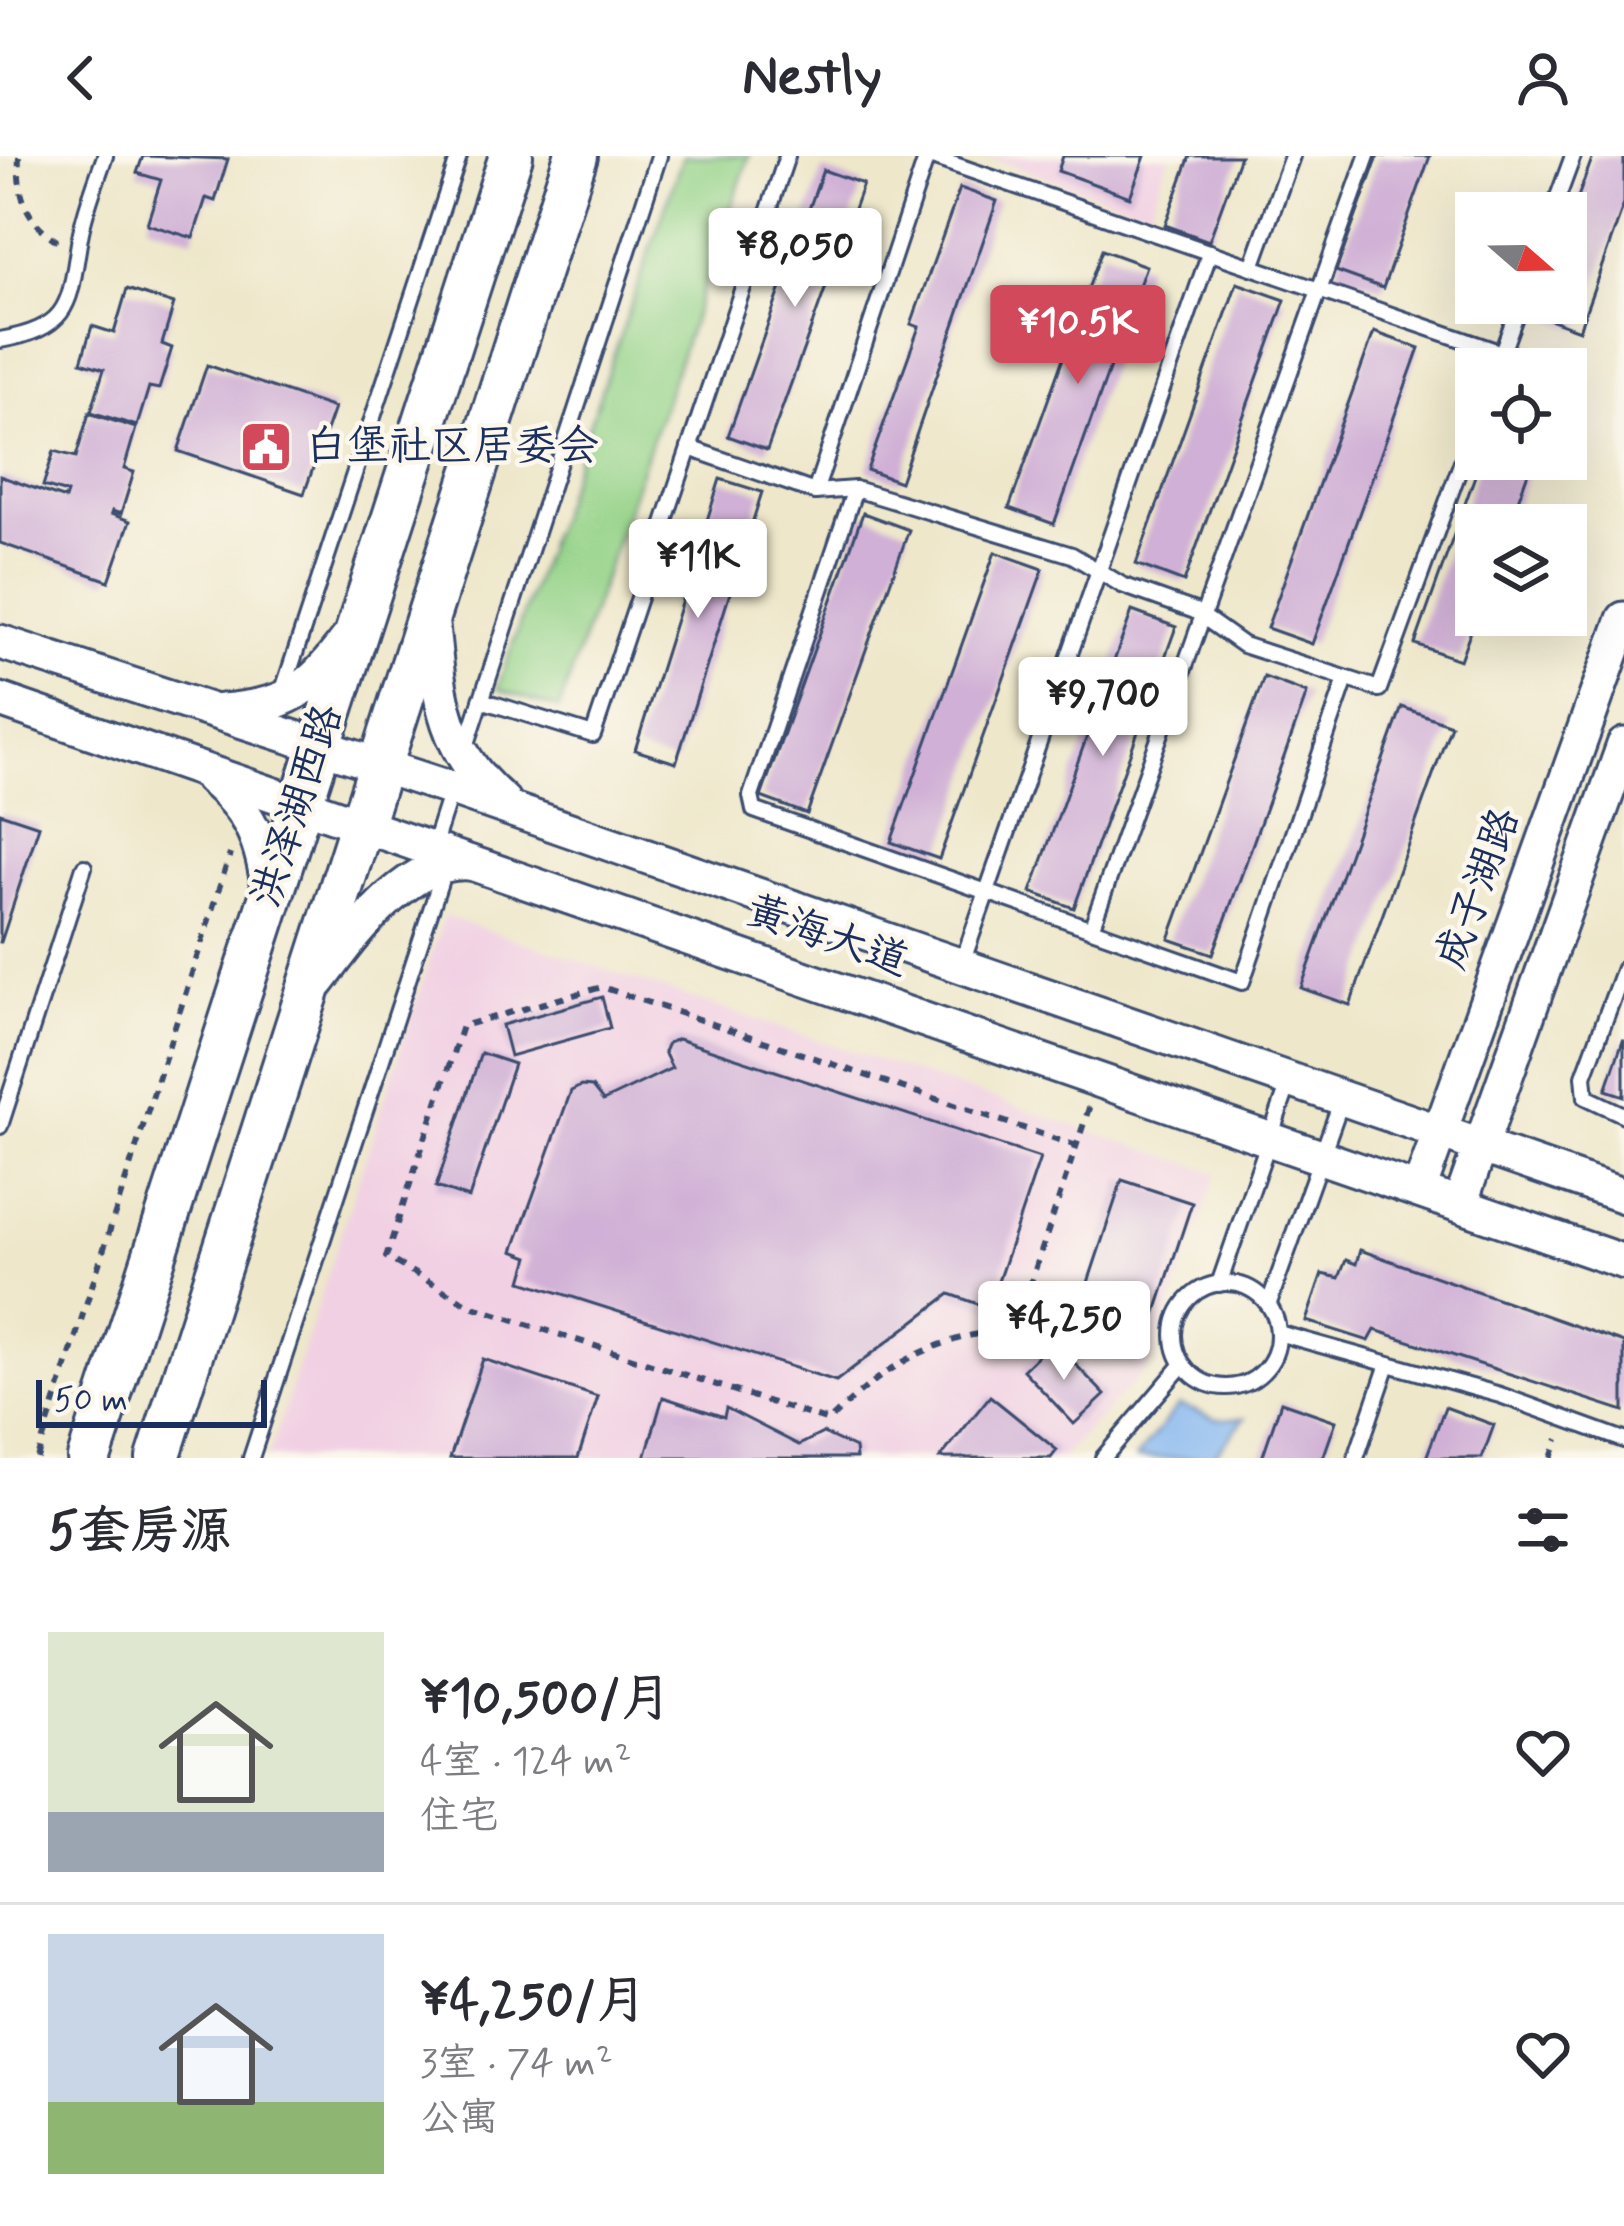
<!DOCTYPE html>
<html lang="zh">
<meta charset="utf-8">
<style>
:root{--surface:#fff;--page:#f2f2f3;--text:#2b2b33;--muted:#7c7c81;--line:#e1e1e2;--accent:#d1495b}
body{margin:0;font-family:Mynerve,"LXGW WenKai TC",sans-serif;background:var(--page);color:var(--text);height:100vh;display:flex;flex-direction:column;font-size:45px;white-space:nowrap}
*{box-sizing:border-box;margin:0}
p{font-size:39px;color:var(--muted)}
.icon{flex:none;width:66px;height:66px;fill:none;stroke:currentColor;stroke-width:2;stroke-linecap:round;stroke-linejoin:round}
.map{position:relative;height:1302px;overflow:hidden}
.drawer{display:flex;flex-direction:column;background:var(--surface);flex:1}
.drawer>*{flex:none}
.needle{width:78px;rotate:110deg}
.tools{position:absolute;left:1455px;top:36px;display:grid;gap:24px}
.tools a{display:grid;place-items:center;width:132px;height:132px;border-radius:0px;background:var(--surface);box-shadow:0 12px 48px #0002;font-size:60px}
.scale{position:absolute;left:36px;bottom:30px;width:231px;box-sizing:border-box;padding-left:12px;border:6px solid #1b2f5e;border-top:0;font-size:33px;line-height:42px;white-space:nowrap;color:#1b2f5e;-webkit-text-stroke:9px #fbf7ec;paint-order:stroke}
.price{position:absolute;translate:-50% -102px;padding:0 27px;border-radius:12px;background:#fff;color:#222;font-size:39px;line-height:78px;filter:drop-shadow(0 3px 6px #0008)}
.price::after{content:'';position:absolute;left:50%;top:72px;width:36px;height:27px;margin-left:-18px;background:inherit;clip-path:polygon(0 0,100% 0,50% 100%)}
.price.active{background:var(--accent);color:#fff}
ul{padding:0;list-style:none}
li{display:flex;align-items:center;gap:36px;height:300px;padding:0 48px}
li+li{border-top:3px solid var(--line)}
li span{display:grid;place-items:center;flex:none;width:336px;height:240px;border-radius:0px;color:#555}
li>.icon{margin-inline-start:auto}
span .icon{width:144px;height:144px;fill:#fffc;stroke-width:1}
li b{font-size:51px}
h2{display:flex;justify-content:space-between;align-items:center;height:144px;padding:0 48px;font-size:51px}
header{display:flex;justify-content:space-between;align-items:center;height:156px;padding:0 48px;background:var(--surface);font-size:54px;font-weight:700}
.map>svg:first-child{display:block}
.built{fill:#f1d0e3}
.green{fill:#95d389;stroke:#588174;stroke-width:3}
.water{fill:#83b6f0;stroke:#4f72a7;stroke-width:3}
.building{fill:#d0b0d6}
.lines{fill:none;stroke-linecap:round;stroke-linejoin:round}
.service-casing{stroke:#3b4b6e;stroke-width:20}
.tertiary-casing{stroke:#3b4b6e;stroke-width:39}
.primary-casing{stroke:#3b4b6e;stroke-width:48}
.path{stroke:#3b4b6e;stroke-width:6;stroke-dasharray:9 9;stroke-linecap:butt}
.service{stroke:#fff;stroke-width:14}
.tertiary{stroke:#fff;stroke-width:33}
.primary{stroke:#fff;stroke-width:42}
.labels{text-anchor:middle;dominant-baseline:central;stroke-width:9;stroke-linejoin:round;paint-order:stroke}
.poi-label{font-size:42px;fill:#1b2f5e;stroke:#fbf7ec;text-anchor:start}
.street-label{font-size:42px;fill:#1b2f5e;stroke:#fbf7ec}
</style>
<header><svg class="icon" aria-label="back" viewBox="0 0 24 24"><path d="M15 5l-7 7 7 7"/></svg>Nestly<svg class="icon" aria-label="person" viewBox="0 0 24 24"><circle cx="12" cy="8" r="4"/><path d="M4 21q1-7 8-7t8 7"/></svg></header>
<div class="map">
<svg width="1624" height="1302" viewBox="0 0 1624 1302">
<rect width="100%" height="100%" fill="#fbf7ec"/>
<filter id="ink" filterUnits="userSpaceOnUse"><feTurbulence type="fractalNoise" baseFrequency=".00833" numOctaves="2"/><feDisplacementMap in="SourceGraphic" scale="24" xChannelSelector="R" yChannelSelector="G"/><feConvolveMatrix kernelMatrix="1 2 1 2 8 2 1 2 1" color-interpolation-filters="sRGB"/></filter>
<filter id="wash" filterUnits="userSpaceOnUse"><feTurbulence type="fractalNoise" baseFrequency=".004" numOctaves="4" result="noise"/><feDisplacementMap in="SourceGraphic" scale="48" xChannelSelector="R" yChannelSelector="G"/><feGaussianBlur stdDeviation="2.7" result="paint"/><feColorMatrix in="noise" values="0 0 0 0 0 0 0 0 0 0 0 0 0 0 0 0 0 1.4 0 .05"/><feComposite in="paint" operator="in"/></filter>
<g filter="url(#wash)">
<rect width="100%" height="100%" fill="#eee7ca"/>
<g class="built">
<polygon points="984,0 1170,0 1149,56"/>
<polygon points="444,760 1217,1017 1151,1208 1061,1302 268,1302"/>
</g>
<polygon class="green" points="683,0 749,0 559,553 497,533"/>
<polygon class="water" points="1179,1249 1217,1263 1245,1262 1212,1302 1136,1302"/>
<g id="blocks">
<g class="building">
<polygon points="143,0 228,3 215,45 206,42 193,82 147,68 161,24 137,17"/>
<polygon points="1063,0 1145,0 1130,41 1058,15"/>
<polygon points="1190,0 1240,0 1209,85 1165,69"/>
<polygon points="1378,0 1430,0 1383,132 1336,115"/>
<polygon points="1593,0 1624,0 1624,48 1579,174 1536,158 1540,147 1566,147 1566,74"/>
<polygon points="823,14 863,28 767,294 728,280"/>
<polygon points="960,32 997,45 900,326 867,314 919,171 911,168"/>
<polygon points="1102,94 1146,110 1054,368 1009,352"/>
<polygon points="1237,127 1285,144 1184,426 1136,408"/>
<polygon points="127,133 174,148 162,188 172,192 159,233 149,231 137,270 91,256 104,213 81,206 92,170 114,177"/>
<polygon points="1374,176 1419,192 1312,488 1267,472"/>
<polygon points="207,209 334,252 304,338 178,295"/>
<polygon points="89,257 136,272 124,313 134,316 121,358 112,355 111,358 130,365 109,425 0,387 0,320 65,343 67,337 43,330 54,295 76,301"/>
<polygon points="1481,303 1533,303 1509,369 1476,369 1476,460 1460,504 1415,488"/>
<polygon points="720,323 762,336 676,607 635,594"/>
<polygon points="863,357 909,374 807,658 761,641"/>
<polygon points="995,396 1043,413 939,703 891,686"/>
<polygon points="1132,455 1176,471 1074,752 1031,736"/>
<polygon points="1264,521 1307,537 1213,798 1169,783"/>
<polygon points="1402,551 1451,569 1350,849 1301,832"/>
<polygon points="0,657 39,670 1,786 0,786"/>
<polygon points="602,841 610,872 510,900 502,869"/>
<polygon points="678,883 1040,1002 989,1152 950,1138 836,1225 522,1125 529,1101 513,1095 571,935 581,930 592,931 603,945 672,912 664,896 668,887"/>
<polygon points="1623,884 1624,884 1624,940 1606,934"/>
<polygon points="481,897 514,908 469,1042 436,1031"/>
<polygon points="1122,1024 1192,1047 1142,1198 1072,1175"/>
<polygon points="1360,1094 1624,1187 1624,1255 1375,1174 1369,1185 1306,1165 1322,1118 1339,1122 1346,1104 1356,1108"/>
<polygon points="1053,1185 1105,1239 1074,1268 1023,1214"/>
<polygon points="483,1203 598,1241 578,1302 450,1302"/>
<polygon points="990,1240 1057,1294 1051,1302 940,1302"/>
<polygon points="663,1241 724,1261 726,1252 799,1289 823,1277 855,1292 856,1302 645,1302"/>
<polygon points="1281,1246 1336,1265 1323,1302 1262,1302"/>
<polygon points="1445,1251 1494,1269 1482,1302 1426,1302"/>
</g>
</g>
</g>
<g filter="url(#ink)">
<use href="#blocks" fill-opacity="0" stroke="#3b4b6e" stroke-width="3"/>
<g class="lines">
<g class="service-casing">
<g id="service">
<polyline points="929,0 1502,197"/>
<polyline points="1552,57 1573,0"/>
<polyline points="1252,111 1292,0"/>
<path d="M0,184C74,171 69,145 80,81C85,53 96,26 105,0"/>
<polyline points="1496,213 1520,147"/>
<polyline points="689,292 815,336 855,333 1072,399 1122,429 1195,455 1243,489 1379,533 1476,267"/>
<polyline points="855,333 751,640 754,654 1242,826 1346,523"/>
<polyline points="815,336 927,0"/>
<polyline points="282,537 459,0"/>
<polyline points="481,544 593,579 787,0"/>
<polyline points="465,594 659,0"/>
<polyline points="433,691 452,632"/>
<polyline points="1091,773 1367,0"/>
<polyline points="961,810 1210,96"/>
<polyline points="1624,812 1584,920 1586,941 1624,959"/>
<polyline points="0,970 84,711"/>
<circle cx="1226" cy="1179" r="52"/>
<polyline points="1219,1128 1290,924"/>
<polyline points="1269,1147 1342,943"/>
<polyline points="1278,1177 1500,1239 1624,1284"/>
<polyline points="251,1302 444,714"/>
<polyline points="1103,1302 1183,1208"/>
<polyline points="1356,1302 1388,1208"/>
</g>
</g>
<g class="tertiary-casing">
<g id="tertiary">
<path d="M431,460C439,536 441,593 503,645"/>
<polyline points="0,486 452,633 1624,1040"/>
<polyline points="0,544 1624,1106"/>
<path d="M222,555C288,549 308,536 347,484"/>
<path d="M211,622C251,655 263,687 269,737"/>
<path d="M318,826C352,782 407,701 470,707"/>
<polyline points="1419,1034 1624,463"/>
<polyline points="1460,1048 1624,589"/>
</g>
</g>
<g class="primary-casing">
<g id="primary">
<polyline points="89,1302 511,0"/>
<polyline points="158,1302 576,0"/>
</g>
</g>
<g class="path">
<path d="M19,0C17,40 25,64 60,87"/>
<path d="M1077,990L602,831L462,870L386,1101L471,1150L829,1265C889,1206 932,1183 1016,1171L1090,949"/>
<polyline points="37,1302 230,698"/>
<polyline points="1551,1302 1558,1283"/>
</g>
<use href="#service" class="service"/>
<use href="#tertiary" class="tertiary"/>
<use href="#primary" class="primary"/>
</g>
</g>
<defs>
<g id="civic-square" transform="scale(2.7)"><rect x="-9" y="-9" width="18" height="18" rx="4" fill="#d1495b" stroke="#fbf7ec"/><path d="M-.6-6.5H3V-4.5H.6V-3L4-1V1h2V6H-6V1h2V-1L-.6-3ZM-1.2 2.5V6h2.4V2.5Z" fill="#fff"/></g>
</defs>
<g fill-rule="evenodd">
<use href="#civic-square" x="266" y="291"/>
</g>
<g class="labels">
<g class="poi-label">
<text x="305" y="291">白堡社区居委会</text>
</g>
<g class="street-label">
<text transform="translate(298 650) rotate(-72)">洪泽湖西路</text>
<text transform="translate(1479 733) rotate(-70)">成子湖路</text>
<text transform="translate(827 781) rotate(19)">黄海大道</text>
</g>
</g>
</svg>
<div class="tools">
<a><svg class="needle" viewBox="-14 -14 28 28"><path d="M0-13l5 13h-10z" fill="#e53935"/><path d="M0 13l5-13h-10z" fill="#7c7c81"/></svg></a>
<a><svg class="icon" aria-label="locate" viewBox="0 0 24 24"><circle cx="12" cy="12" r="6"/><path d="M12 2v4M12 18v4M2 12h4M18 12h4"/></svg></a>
<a><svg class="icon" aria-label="layers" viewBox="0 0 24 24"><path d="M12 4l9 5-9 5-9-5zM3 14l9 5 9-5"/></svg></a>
</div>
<div class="scale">50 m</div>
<b class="price" style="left:795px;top:154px">¥8,050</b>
<b class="price active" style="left:1078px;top:231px">¥10.5K</b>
<b class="price" style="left:698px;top:465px">¥11K</b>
<b class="price" style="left:1103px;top:603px">¥9,700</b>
<b class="price" style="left:1064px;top:1227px">¥4,250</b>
</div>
<section class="drawer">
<h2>5套房源<svg class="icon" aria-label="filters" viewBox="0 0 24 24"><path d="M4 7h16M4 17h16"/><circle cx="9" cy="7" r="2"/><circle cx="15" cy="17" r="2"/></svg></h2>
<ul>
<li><span style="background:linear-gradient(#dfe7d0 75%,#9aa5b1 0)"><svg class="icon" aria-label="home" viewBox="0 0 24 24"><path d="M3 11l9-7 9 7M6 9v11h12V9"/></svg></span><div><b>¥10,500/月</b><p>4室 · 124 m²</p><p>住宅</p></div><svg class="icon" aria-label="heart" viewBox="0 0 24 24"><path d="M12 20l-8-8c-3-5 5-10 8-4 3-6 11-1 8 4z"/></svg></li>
<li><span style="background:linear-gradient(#c9d6e8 70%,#8fb573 0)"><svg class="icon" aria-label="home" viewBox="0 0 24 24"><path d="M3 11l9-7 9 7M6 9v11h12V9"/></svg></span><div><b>¥4,250/月</b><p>3室 · 74 m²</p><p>公寓</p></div><svg class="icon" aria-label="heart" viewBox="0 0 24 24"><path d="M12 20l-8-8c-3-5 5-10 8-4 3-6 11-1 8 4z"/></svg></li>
</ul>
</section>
